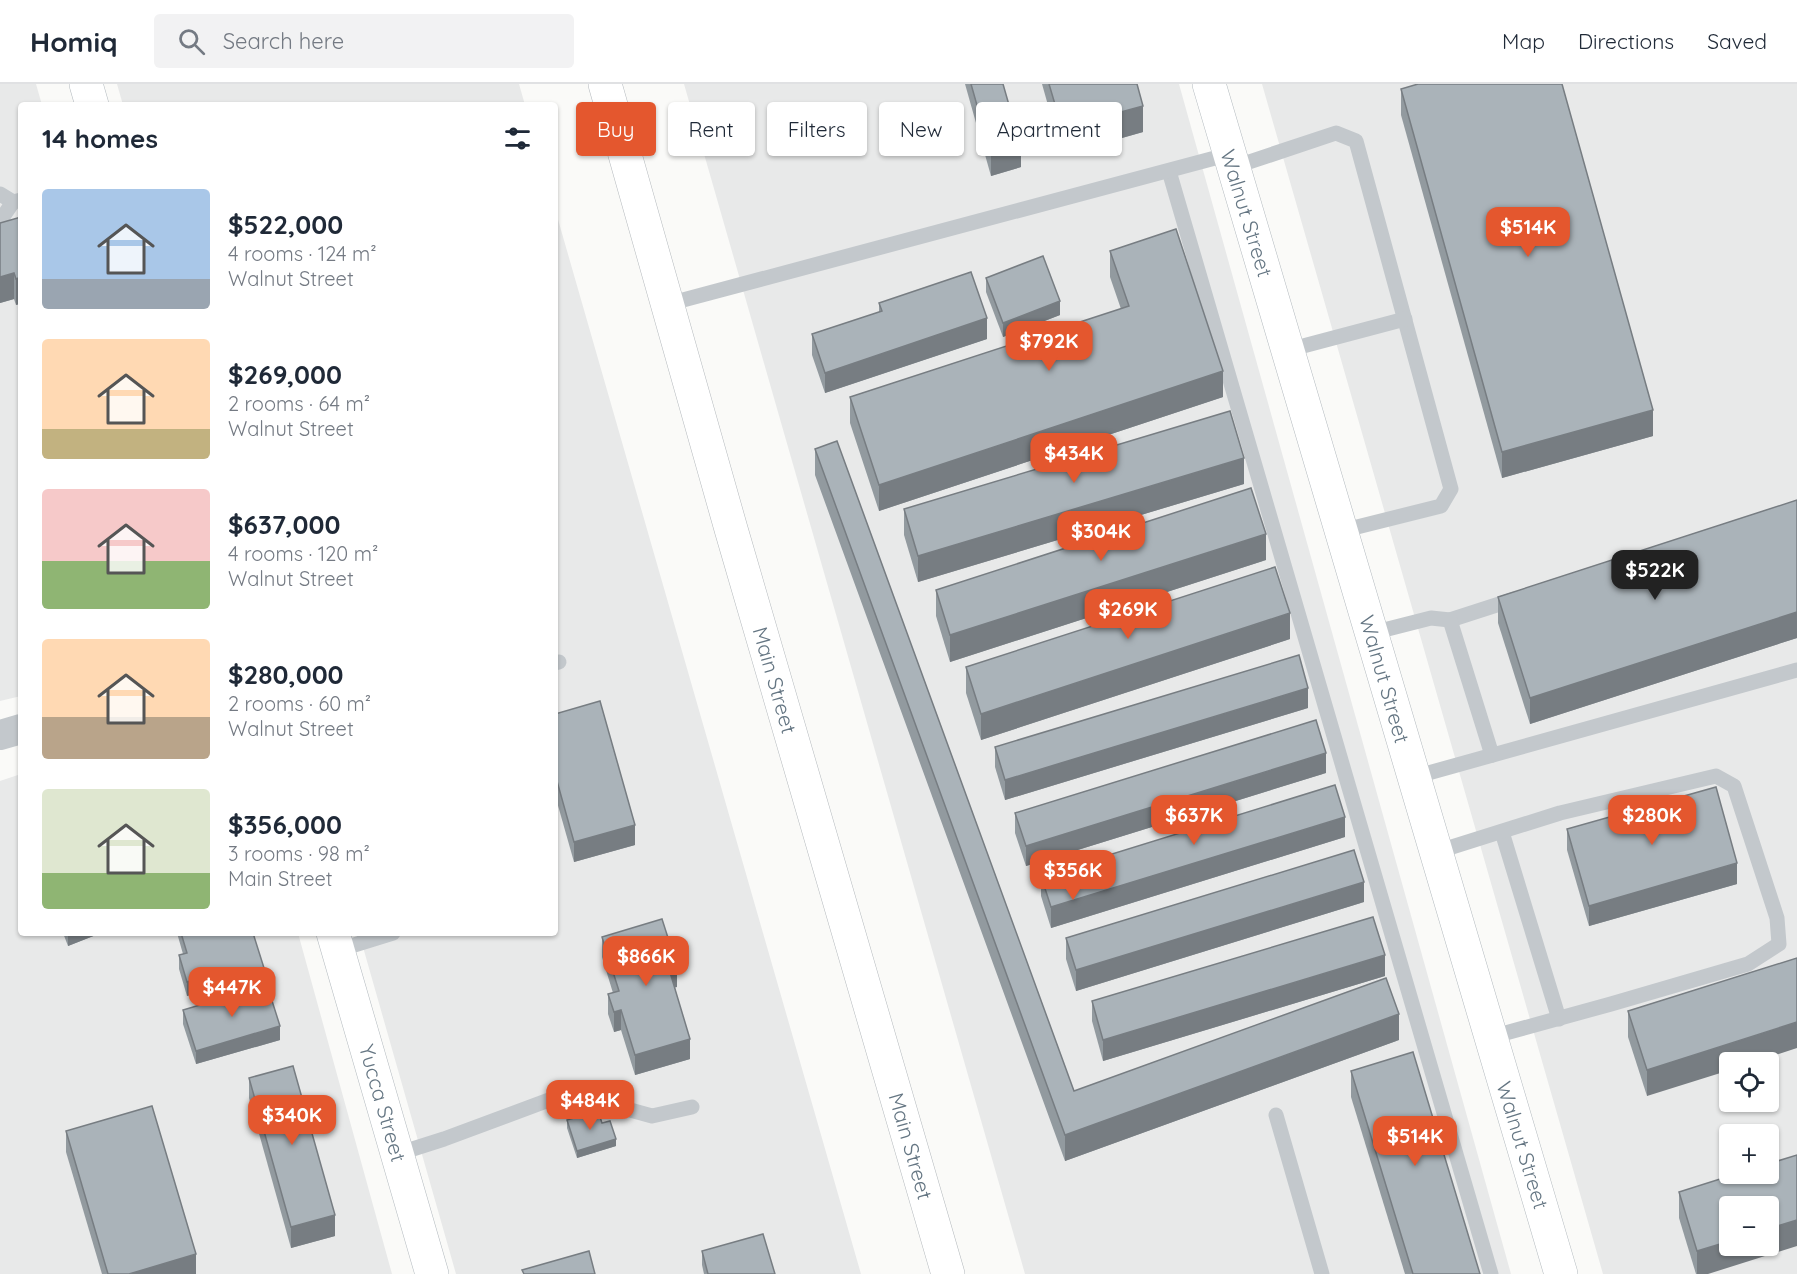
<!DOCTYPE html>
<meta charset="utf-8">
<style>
:root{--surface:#fff;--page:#f2f2f3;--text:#1f2937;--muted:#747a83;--line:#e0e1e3;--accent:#e4572e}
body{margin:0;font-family:Quicksand,sans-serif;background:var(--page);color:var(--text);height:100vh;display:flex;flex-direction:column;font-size:22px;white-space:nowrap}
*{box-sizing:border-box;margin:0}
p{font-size:20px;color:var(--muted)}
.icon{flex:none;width:33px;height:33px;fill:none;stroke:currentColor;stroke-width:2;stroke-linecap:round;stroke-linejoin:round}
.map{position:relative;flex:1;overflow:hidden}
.sheet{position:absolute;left:18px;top:18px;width:540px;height:834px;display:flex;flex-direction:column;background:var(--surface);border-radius:6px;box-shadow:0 2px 4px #0004}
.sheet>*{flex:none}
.banner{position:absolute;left:576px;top:18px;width:570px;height:54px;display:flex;gap:12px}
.fabs{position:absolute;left:1719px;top:968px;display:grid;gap:12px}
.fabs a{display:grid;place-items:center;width:60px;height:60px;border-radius:6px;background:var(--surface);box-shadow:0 2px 4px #0004;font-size:30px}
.price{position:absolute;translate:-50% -51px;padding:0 14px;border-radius:12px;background:var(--accent);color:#fff;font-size:20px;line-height:39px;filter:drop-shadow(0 2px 3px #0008)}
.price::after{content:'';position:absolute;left:50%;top:36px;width:18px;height:14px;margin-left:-9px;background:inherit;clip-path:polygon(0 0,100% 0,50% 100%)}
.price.on{background:#222;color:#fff}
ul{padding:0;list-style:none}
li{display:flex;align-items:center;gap:18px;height:150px;padding:0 24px}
li span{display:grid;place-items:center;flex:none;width:168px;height:120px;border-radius:6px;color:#555}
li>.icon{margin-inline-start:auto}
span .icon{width:72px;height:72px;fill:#fffc;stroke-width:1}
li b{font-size:26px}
h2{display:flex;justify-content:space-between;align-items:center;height:72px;padding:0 24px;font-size:26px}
.pill{padding:0 21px;border-radius:6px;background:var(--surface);box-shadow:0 2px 4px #0004;font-size:21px;line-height:54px}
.pill.on{background:var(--accent);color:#fff}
header{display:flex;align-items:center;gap:36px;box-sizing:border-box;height:84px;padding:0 30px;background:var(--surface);border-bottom:2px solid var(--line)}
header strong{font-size:28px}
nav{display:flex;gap:33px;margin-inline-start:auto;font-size:21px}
.search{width:420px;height:54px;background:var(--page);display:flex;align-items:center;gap:15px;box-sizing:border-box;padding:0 21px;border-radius:6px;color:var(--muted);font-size:22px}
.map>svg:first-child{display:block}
.built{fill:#e8e9e9;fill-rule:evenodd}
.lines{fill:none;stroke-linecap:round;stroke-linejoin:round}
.secondary-casing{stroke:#b3babf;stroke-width:34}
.primary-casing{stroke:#b5babe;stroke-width:34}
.lane{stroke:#c3c8cc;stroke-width:15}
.street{stroke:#c3c8cc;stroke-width:30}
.secondary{stroke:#fff;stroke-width:33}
.primary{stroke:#fff;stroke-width:33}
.wall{fill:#929a9f}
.shaded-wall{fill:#777d82}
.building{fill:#aab3b9;stroke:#777d82;stroke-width:1.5}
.labels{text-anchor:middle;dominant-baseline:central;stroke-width:6;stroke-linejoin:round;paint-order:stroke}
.street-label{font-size:21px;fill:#657683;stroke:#fff}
</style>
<header>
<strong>Homiq</strong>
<div class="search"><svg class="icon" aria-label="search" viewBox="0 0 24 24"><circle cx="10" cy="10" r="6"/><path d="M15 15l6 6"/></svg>Search here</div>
<nav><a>Map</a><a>Directions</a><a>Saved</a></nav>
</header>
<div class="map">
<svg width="1797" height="1190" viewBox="0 0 1797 1190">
<rect width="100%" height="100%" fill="#fafaf8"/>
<g class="built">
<polygon points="0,0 36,0 42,21 21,21 21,612 0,617"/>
<polygon points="117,0 519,0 525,21 123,21"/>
<polygon points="684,0 1179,0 1511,1190 1025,1190"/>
<path d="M1262,0H1797V1190H1603ZM1730,978H1768V1017H1730ZM1730,1050H1768V1089H1730ZM1730,1122H1768V1161H1730Z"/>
<polygon points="555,125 861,1190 456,1190 359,849 555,849"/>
<polygon points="21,690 21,849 298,849 392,1190 0,1190 0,697"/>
</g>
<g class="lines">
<g class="secondary-casing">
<g id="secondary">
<polyline points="86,0 92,21"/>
<polyline points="1209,0 1561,1190"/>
<polyline points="333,849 432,1190"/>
</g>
</g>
<g class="primary-casing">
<polyline id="primary" points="605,0 731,445 948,1190"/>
</g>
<g class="lane">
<polyline points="1234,83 1336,49 1356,57 1451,405 1441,422 1341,447"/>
<polyline points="1169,87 1491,1190"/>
<polyline points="0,110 13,118 21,116"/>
<polyline points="0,137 13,118"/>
<polyline points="668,220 1230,70"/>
<polyline points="1288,266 1405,235"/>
<polyline points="1450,536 1515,515"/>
<polyline points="1372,549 1431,534 1450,536 1492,671"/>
<polyline points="555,579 559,578"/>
<polyline points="1414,693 1797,586"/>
<polyline points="1502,748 1559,935"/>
<polyline points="1436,768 1560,729 1716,692 1734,702 1777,834 1779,860 1748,880 1611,920 1491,953"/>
<polyline points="338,866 393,849"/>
<polyline points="1276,1031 1322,1190"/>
<polyline points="397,1070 444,1055 573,1007 594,1009 623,1024 652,1032 692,1023"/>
</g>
<polyline class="street" points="0,651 21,645"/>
<use href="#secondary" class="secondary"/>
<use href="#primary" class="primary"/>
</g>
<g class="wall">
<polygon points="965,0 1003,0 1021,83 991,92"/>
<polygon points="1042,0 1137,0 1143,48 1062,71"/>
<polygon points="1401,5 1653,352 1502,394 1401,31"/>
<polygon points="21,133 16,221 14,215 0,219 0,139"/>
<polygon points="1110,167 1223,313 879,427 850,339 850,313 1121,225 1110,193"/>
<polygon points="986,194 1060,231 1003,253 986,208"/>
<polygon points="879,219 987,255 825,309 812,271 812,250 879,228"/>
<polygon points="815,365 1074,1007 1399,956 1065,1077 815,391"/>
<polygon points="1244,400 918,498 904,451 904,425"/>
<polygon points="1797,416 1797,554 1530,640 1498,539 1498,513"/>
<polygon points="1266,476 950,578 936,532 936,506"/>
<polygon points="1290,555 981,656 966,609 966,583"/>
<polygon points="1308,624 1005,716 995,683 995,663"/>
<polygon points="555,630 635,761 574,778 555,711"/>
<polygon points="1326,689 1026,782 1015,749 1015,729"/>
<polygon points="1567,745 1737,800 1589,842 1567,766"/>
<polygon points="1345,753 1051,844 1041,812 1041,792"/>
<polygon points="1364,818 1076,907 1066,875 1066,854"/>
<polygon points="63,849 101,849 68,862"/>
<polygon points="177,849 253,849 264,898 218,913 215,903 187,912 179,885 179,871 183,870"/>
<polygon points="602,853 677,903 675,903 690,975 635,991 621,946 614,948 608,930 608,910 613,909 602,873"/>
<polygon points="1797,874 1647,1012 1628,953 1628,927"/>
<polygon points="1385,892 1103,977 1092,937 1092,917"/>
<polygon points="183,926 280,956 196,980 183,940"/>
<polygon points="1351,987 1480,1190 1405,1190 1351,1013"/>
<polygon points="249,994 335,1152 291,1164 249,1014"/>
<polygon points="567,1036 602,1039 616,1062 577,1074 567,1044"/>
<polygon points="66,1047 196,1190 102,1190 66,1068"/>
<polygon points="1679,1108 1708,1190 1696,1190 1679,1134"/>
<polygon points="702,1167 775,1190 704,1190 702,1181"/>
</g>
<g class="shaded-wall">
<polygon points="1143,22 1143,48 1062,71 1062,44"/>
<polygon points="1021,63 1021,83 991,92 991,71"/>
<polygon points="14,189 14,215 0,219 0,193"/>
<polygon points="21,193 21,220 16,221 16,195"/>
<polygon points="1060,217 1060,231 1003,253 1003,239"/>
<polygon points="987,234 987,255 825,309 825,289"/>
<polygon points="1223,287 1223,313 879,427 879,401"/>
<polygon points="1653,326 1653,352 1502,394 1502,368"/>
<polygon points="1244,374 1244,400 918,498 918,472"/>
<polygon points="1266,450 1266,476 950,578 950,551"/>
<polygon points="1797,528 1797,554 1530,640 1530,614"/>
<polygon points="1290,529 1290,555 981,656 981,630"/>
<polygon points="1308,604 1308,624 1005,716 1005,696"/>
<polygon points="1326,669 1326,689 1026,782 1026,762"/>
<polygon points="1345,733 1345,753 1051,844 1051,823"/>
<polygon points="635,741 635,761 574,778 574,758"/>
<polygon points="1737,779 1737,800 1589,842 1589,822"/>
<polygon points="1364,798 1364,818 1076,907 1076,886"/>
<polygon points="68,849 101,849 68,862"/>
<polygon points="1385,871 1385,892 1103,977 1103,956"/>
<polygon points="677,882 677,903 669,905 669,885"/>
<polygon points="264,884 264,898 218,913 218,899"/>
<polygon points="215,889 215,903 187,912 187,898"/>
<polygon points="621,926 621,946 614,948 614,928"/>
<polygon points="1399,930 1399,956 1065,1077 1065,1051"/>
<polygon points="1797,938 1797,964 1754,978 1730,978 1730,986 1647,1012 1647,986"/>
<polygon points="280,942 280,956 196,980 196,967"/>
<polygon points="690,955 690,975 635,991 635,971"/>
<polygon points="616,1055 616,1062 577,1074 577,1067"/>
<polygon points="335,1131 335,1152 291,1164 291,1143"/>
<polygon points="1797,1136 1797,1162 1708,1190 1697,1190 1697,1167 1730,1157 1730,1161 1768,1161 1768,1145"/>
<polygon points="196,1170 196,1190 129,1190"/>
</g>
<g class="building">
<polygon points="971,0 1003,0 1021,63 991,71"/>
<polygon points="1049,0 1137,0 1143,22 1062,44"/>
<polygon points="1418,0 1562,0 1653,326 1502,368 1401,5"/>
<polygon points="21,133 21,193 16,195 14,189 0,193 0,139"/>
<polygon points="1176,145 1223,287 879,401 850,313 1129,222 1110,167"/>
<polygon points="1043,172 1060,217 1003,239 986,194"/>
<polygon points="971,188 987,234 825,289 812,250 882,227 879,219"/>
<polygon points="1230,327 1244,374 918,472 904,425"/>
<polygon points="837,357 1074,1007 1386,894 1399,930 1065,1051 815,365"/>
<polygon points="1251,404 1266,450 950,551 936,506"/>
<polygon points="1797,416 1797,528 1530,614 1498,513"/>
<polygon points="1275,483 1290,529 981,630 966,583"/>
<polygon points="1299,571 1308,604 1005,696 995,663"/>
<polygon points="600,617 635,741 574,758 555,690 555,630"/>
<polygon points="1316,636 1326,669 1026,762 1015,729"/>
<polygon points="1335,701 1345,733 1051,823 1041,792"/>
<polygon points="1716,703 1737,779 1589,822 1567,745"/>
<polygon points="1354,766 1364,798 1076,886 1066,854"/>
<polygon points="1373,833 1385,871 1103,956 1092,917"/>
<polygon points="662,835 677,882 669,885 690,955 635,971 621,926 614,928 608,910 619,907 602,853"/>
<polygon points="181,849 253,849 264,884 218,899 215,889 187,898 179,871 187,869"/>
<polygon points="1797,874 1797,938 1647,986 1628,927"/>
<polygon points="267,901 280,942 196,967 183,926"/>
<polygon points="1413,968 1480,1190 1413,1190 1351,987"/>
<polygon points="293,982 335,1131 291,1143 249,994"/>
<polygon points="152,1022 196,1170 129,1190 108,1190 66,1047"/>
<polygon points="598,1027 602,1039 610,1037 616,1055 577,1067 567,1036"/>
<polygon points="1797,1071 1797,1136 1768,1145 1768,1122 1730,1122 1730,1157 1697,1167 1679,1108 1739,1089 1768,1089 1768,1080"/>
<polygon points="763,1150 775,1190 708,1190 702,1167"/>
<polygon points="589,1167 595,1190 524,1190 522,1186"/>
</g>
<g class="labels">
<g class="street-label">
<text transform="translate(1247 129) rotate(73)">Walnut Street</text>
<text transform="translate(1385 595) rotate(74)">Walnut Street</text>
<text transform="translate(775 596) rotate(74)">Main Street</text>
<text transform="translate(383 1019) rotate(74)">Yucca Street</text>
<text transform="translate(1523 1061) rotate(73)">Walnut Street</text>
<text transform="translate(911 1062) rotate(74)">Main Street</text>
</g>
</g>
</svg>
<div class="fabs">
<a><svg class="icon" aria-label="locate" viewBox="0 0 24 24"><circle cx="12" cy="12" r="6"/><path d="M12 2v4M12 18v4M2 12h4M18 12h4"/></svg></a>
<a>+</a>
<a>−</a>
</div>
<b class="price" style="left:1528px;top:174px">$514K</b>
<b class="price" style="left:1049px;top:288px">$792K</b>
<b class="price" style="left:1074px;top:400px">$434K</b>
<b class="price" style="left:1101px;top:478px">$304K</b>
<b class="price on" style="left:1655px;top:517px">$522K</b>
<b class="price" style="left:1128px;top:556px">$269K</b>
<b class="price" style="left:1194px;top:762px">$637K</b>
<b class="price" style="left:1652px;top:762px">$280K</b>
<b class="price" style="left:1073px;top:817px">$356K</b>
<b class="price" style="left:646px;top:903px">$866K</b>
<b class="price" style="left:232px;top:934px">$447K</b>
<b class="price" style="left:590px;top:1047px">$484K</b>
<b class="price" style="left:292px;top:1062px">$340K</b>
<b class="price" style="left:1415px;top:1083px">$514K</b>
<div class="banner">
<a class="pill on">Buy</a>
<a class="pill">Rent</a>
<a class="pill">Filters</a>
<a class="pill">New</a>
<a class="pill">Apartment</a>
</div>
<section class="sheet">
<h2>14 homes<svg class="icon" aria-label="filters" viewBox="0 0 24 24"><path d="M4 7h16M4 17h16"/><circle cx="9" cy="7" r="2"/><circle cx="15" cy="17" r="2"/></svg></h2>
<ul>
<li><span style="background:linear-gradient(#a9c7e8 75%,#9aa5b1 0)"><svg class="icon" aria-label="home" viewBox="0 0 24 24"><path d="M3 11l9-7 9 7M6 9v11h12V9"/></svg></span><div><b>$522,000</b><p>4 rooms · 124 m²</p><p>Walnut Street</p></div></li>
<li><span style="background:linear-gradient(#ffd9b3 75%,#c2b280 0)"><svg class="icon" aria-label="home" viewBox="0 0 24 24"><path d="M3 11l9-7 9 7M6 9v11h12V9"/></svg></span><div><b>$269,000</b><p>2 rooms · 64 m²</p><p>Walnut Street</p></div></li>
<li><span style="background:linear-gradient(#f6c9c9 60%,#8fb573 0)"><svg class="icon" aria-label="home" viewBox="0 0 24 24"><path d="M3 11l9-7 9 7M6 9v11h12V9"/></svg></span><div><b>$637,000</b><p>4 rooms · 120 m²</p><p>Walnut Street</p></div></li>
<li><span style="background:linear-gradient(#ffd9b3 65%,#b9a48a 0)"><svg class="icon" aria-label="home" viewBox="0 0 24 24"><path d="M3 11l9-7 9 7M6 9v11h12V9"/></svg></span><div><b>$280,000</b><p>2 rooms · 60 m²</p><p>Walnut Street</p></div></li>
<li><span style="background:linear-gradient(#dfe7d0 70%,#8fb573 0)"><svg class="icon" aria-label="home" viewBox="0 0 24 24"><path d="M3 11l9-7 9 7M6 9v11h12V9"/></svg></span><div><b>$356,000</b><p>3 rooms · 98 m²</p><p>Main Street</p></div></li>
</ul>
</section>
</div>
